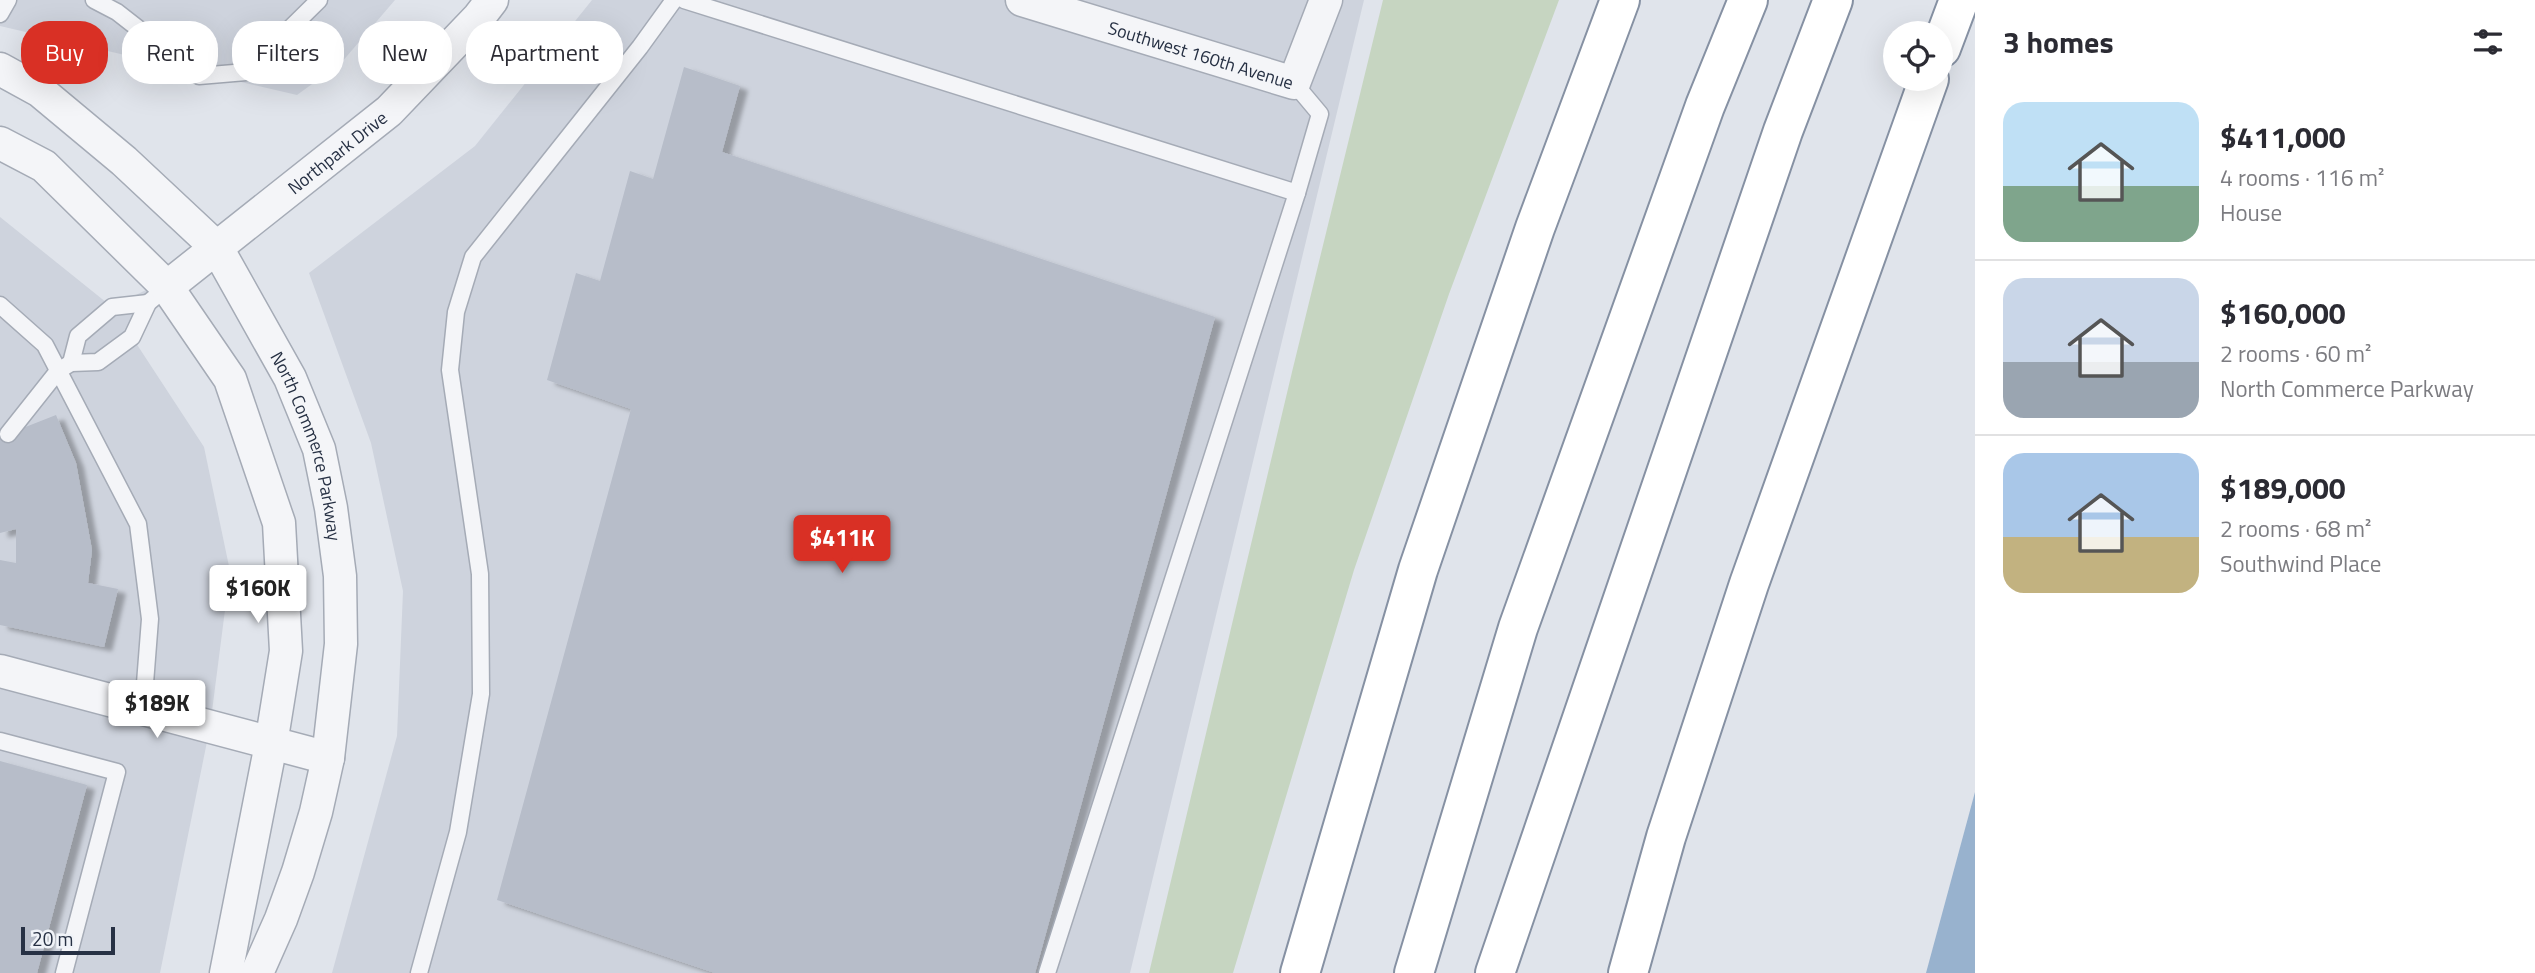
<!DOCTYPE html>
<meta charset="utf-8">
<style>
:root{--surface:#fff;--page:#f7f7f7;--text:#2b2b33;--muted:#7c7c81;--line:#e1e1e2;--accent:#d93025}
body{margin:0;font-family:"Titillium Web",sans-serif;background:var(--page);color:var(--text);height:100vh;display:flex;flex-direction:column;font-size:26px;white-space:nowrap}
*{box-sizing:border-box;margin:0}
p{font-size:23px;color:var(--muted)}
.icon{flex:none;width:38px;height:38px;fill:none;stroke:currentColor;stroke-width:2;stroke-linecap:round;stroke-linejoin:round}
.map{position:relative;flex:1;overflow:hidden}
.side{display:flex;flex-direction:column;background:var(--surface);width:560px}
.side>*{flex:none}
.guide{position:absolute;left:21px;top:21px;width:665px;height:63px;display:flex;gap:14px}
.buttons{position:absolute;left:1883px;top:21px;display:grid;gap:14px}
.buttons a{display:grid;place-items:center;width:70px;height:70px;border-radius:50%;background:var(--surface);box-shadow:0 7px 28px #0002;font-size:35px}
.scale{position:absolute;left:21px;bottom:18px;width:94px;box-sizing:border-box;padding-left:7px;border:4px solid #273144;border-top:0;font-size:19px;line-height:24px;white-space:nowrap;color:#273144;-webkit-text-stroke:5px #f0f3f8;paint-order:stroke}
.price{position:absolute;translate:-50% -60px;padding:0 16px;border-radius:7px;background:#fff;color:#222;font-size:23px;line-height:46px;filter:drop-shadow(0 2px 4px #0008)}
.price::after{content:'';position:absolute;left:50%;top:42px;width:21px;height:16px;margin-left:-10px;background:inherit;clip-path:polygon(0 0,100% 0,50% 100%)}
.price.current{background:var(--accent);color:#fff}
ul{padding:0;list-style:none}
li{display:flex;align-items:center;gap:21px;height:175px;padding:0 28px}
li+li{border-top:2px solid var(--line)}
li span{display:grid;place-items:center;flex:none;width:196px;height:140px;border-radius:21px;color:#555}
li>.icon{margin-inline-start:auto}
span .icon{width:84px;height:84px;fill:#fffc;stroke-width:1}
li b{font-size:30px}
h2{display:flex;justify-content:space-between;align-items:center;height:84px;padding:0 28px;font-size:30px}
.pill{padding:0 24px;border-radius:28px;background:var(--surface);box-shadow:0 7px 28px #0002;font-size:24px;line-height:63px}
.pill.current{background:var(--accent);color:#fff}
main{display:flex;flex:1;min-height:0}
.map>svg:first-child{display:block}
.built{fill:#ced3dd}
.green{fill:#c6d5c1}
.water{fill:#98b2ce}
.building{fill:#b7bdc9;filter:url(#shadow)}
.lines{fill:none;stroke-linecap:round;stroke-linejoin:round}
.service-casing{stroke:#a5abb6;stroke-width:19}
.minor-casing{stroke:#a5abb6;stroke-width:35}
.motorway-casing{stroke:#8691a3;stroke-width:42}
.service{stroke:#f4f5f8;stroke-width:16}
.minor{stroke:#f4f5f8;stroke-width:32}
.motorway{stroke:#fff;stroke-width:38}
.labels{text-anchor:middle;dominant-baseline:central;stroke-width:6;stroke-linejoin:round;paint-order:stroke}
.street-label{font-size:18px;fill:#273144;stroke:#f0f3f8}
</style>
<main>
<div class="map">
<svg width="1975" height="973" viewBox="0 0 1975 973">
<defs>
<filter id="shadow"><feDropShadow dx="8" dy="4.5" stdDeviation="2" flood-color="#0004"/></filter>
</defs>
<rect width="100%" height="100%" fill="#e0e4eb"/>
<g class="built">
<polygon points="0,0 395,0 341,63 297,95 0,26"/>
<polygon points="592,0 1364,0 1130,973 332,973 397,736 403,591 371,443 309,273 475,146"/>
<polygon points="0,217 112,307 162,282 132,337 204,447 230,571 210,727 160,973 0,973"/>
</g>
<polygon class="green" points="1383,0 1559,0 1449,294 1354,570 1233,973 1149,973 1292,372"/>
<polygon class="water" points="1975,792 1975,973 1926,973"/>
<g class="building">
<polygon points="684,67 740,86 722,152 1215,317 1035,973 715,973 497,900 631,409 547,380 576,273 600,281 630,171 653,179"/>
<polygon points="56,415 76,463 92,550 88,583 118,589 104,647 0,625 0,560 16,563 16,529 0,533 0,437"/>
<polygon points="0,761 87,785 37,973 0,973"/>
</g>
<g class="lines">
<g class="service-casing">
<g id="service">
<polyline points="94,0 117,12 199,76 246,72 319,0"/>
<polyline points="684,0 1297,193 1320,114 1294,83"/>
<polyline points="0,14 8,0"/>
<polyline points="0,305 45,345 138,524 150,619 143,709"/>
<polyline points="71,363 78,336 112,307 148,303"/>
<polyline points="8,434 58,371 71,363 98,362 132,337 148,303 167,287"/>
<polyline points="0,741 117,772 64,973"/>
<polyline points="419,973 458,832 481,694 480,574 450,370 456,312 473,257 640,47 674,0"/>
<polyline points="1047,973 1297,193"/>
</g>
</g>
<g class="minor-casing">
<g id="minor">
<path id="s1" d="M1022,0L1294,83L1326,0"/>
<path id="s2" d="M0,69L40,91L124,161L217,248L290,378L319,449L331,508L340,576L341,644L328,758L316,812L298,872L281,919L257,973"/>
<polyline points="0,143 44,166 167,287 230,379 279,523 286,651 271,744 226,973"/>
<path id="s3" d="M167,287L389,111L479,17L492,0"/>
<polyline points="0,671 328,758"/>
</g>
</g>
<g class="motorway-casing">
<g id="motorway">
<polyline points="1941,48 1959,0"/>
<polyline points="1300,973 1418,570 1535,228 1620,0"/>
<polyline points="1414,973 1518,628 1705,106 1748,0"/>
<polyline points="1495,973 1783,131 1833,0"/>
<polyline points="1628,973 1666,837 1749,584 1929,79"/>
</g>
</g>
<use href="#service" class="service"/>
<use href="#minor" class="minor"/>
<use href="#motorway" class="motorway"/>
</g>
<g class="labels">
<g class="street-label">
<text stroke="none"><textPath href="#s1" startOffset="187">Southwest 160th Avenue</textPath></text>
<text stroke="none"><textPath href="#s3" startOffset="217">Northpark Drive</textPath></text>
<text stroke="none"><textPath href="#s2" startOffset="502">North Commerce Parkway</textPath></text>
</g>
</g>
</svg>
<div class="buttons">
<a><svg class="icon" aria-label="locate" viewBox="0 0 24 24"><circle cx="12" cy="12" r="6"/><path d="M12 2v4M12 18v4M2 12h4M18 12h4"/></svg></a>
</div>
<div class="scale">20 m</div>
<b class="price current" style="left:842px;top:575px">$411K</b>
<b class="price" style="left:258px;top:625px">$160K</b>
<b class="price" style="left:157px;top:740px">$189K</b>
<div class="guide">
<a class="pill current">Buy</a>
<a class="pill">Rent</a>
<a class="pill">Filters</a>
<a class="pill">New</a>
<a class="pill">Apartment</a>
</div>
</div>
<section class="side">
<h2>3 homes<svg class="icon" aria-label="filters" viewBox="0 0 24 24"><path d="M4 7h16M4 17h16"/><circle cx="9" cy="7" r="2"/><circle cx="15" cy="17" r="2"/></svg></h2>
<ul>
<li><span style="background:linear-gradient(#bfe0f5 60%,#7fa58c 0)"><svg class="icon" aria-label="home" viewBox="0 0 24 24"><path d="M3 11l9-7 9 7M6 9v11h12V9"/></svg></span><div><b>$411,000</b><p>4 rooms · 116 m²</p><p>House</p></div></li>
<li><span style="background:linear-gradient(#c9d6e8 60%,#9aa5b1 0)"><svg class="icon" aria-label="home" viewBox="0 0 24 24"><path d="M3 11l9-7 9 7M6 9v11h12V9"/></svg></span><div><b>$160,000</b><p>2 rooms · 60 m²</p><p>North Commerce Parkway</p></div></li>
<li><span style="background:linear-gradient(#a9c7e8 60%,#c2b280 0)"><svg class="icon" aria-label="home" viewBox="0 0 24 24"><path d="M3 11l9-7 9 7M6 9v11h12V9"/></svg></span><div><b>$189,000</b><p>2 rooms · 68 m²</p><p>Southwind Place</p></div></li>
</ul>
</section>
</main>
